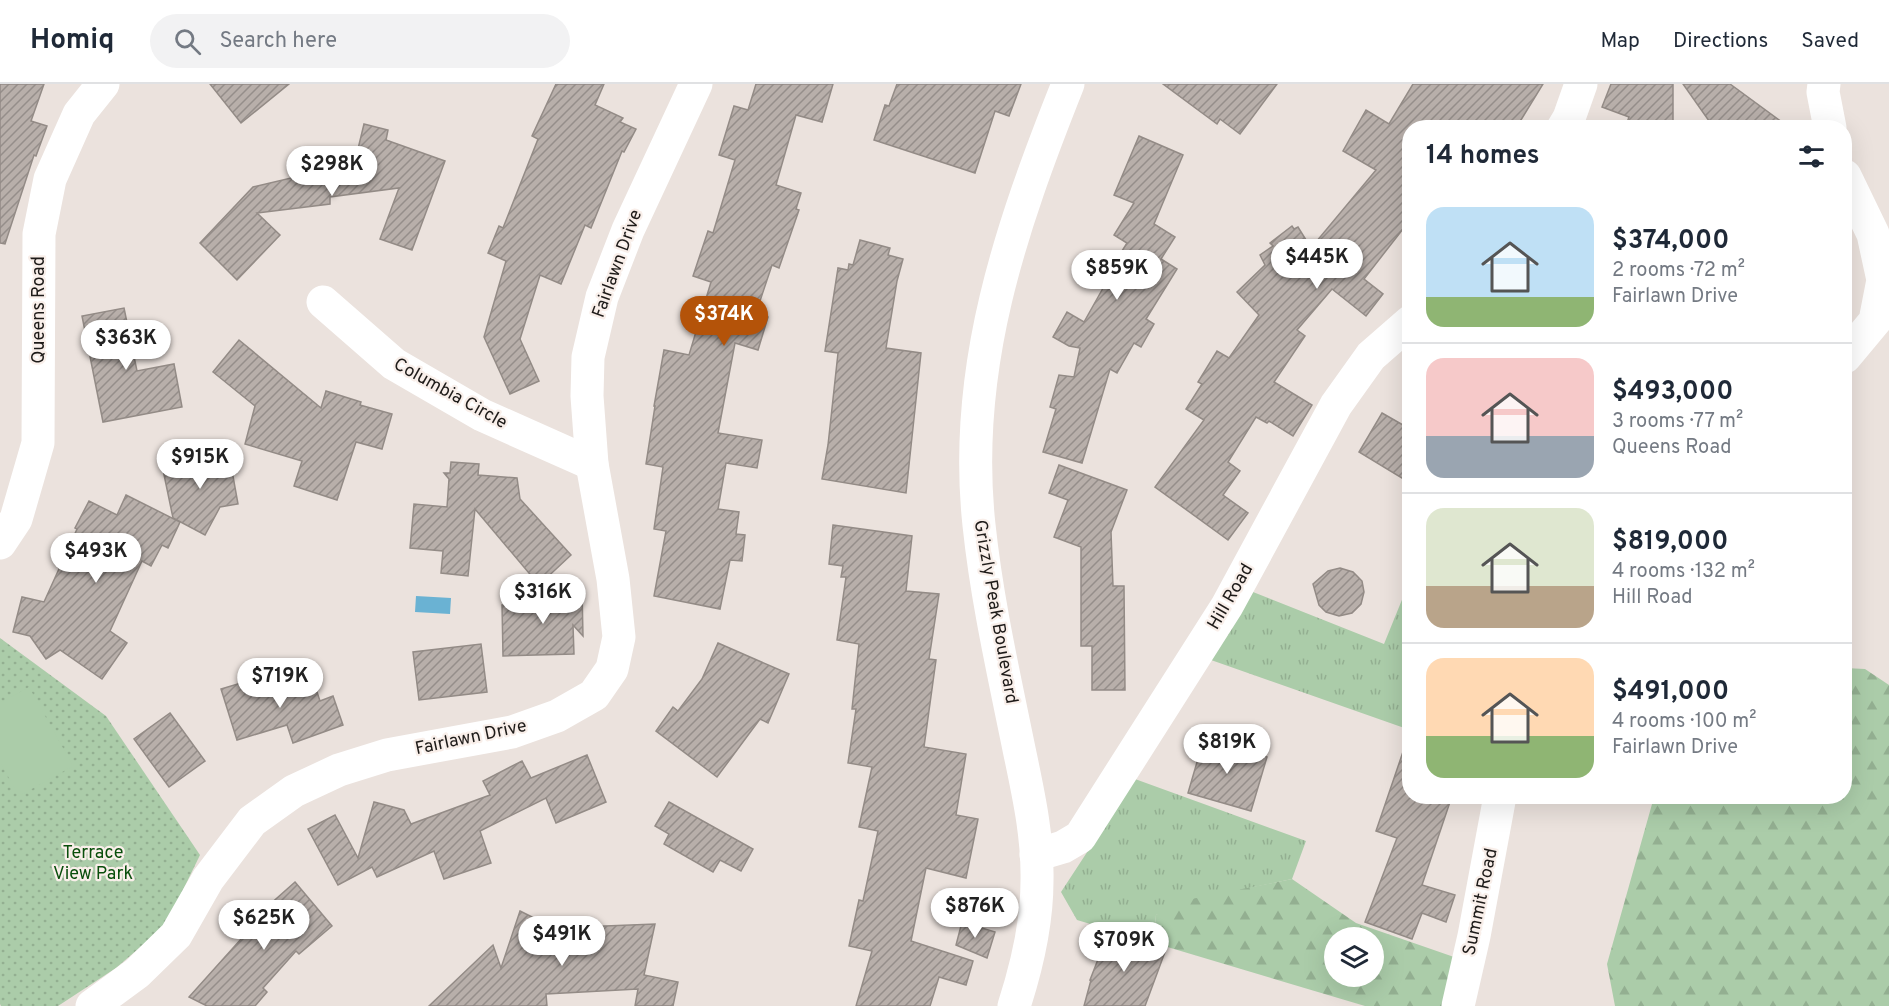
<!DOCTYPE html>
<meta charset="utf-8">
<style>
:root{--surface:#fff;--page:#f2f2f3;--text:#1f2937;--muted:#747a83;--line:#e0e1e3;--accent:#b45309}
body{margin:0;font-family:Overpass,sans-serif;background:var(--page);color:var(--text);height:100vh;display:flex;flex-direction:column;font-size:22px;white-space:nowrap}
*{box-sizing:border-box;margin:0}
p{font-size:20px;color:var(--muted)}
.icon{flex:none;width:33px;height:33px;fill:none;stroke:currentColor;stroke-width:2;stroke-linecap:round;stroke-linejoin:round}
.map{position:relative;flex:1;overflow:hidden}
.side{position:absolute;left:1402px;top:36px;width:450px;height:684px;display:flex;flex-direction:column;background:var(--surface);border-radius:24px;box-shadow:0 6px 24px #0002}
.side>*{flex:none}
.buttons{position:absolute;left:1324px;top:843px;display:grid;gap:12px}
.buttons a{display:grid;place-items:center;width:60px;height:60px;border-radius:50%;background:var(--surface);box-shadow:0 6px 24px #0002;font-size:30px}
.price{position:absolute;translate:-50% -51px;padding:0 14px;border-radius:21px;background:#fff;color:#222;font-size:20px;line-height:39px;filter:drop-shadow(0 2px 3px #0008)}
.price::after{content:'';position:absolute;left:50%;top:36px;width:18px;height:14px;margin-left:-9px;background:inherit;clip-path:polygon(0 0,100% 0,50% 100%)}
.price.current{background:var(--accent);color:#fff}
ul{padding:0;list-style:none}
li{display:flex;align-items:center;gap:18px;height:150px;padding:0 24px}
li+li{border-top:2px solid var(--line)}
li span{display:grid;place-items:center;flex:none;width:168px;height:120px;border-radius:18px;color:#555}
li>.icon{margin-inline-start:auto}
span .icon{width:72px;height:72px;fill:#fffc;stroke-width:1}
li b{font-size:26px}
h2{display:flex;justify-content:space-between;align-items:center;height:72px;padding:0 24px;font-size:26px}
header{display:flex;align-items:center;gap:36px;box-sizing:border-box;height:84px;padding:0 30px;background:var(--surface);border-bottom:2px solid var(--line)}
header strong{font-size:28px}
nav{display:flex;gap:33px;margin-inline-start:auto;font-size:21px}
.search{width:420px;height:54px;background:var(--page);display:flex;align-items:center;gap:15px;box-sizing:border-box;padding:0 21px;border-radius:33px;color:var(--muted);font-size:22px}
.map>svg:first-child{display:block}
.grass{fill:url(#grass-tufts)}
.forest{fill:url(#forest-firs);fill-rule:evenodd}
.park{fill:url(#park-dots)}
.pitch{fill:#abcca9}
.water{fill:#6ab2d3}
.building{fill:url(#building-hatch);stroke:#938b86;stroke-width:1.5}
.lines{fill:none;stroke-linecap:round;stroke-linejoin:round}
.minor{stroke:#fff;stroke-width:33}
.labels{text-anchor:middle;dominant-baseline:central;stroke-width:4.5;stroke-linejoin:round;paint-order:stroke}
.street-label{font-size:18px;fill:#1e1b19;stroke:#f9efea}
.park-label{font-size:18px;fill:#084e0b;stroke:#f9efea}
</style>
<header>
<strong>Homiq</strong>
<div class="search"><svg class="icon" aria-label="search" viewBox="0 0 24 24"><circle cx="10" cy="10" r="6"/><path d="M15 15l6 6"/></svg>Search here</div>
<nav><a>Map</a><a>Directions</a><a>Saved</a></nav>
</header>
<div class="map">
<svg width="1889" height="922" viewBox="0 0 1889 922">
<defs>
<pattern id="grass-tufts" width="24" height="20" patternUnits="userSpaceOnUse" patternTransform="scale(1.5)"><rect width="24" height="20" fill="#abcca9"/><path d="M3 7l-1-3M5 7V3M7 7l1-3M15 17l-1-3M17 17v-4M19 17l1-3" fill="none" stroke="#93af91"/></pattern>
<pattern id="forest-firs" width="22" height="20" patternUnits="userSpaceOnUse" patternTransform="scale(1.5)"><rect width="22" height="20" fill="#abcca9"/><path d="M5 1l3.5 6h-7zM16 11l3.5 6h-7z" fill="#93af91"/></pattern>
<pattern id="park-dots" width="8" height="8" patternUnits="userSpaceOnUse" patternTransform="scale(1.5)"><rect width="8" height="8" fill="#abcca9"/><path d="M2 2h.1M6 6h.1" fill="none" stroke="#93af91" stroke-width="1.8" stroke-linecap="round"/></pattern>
<pattern id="building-hatch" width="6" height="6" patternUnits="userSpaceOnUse" patternTransform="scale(1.5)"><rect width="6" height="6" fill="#b8afaa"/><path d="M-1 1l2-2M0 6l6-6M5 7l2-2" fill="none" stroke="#958e8a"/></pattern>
</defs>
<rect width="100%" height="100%" fill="#ebe2dd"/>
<g class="grass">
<polygon points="1410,496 1410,646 1211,576 1253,508 1384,560"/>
<polygon points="1135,695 1306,757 1292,795 1254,803 1156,831 1154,859 1077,836 1061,808"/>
</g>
<g class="forest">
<polygon points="1845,584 1865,585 1889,601 1889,922 1615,922 1607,880 1654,713 1845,712"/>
<path d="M1292,795L1356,839L1454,873L1443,922H1365L1154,859L1156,831L1177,818ZM1335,854H1374V892H1335Z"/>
</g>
<polygon class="park" points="0,554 106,632 200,771 166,841 116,884 58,922 1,922 0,920"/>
<polygon class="pitch" points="29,603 73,682 19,712 0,678 0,619"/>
<polygon class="water" points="416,512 451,514 450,530 415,528"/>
<g class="building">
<polygon points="0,0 44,0 31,37 47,42 36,72 34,71 5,160 0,159"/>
<polygon points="210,0 289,0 241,39"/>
<polygon points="556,0 604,0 595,21 623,34 620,38 636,45 624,68 622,67 591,144 585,141 561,200 540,191 520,255 539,297 510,310 484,253 506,177 488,169 499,142 503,144 538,55 532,52"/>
<polygon points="756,0 833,0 822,38 796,31 776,101 801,109 796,125 799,126 779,184 772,181 756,229 768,233 758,266 735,259 718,349 762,356 757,384 726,379 718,425 739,428 736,450 745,451 742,477 730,476 720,525 654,512 666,447 654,445 663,383 646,380 655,322 654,322 664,266 689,271 711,198 693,192 708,147 713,149 735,76 719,71 734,22 748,26"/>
<polygon points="897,0 1021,0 1009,32 995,27 975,89 874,56 885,21 889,22"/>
<polygon points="1163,0 1277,0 1240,50 1220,35 1217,40"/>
<polygon points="1413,0 1543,0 1516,44 1410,44 1410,136 1364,195 1383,210 1366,232 1332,205 1297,246 1305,252 1274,298 1312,321 1293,352 1269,337 1267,339 1256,333 1228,378 1240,387 1223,411 1248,429 1228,456 1155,403 1204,336 1186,325 1202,300 1198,298 1217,267 1229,274 1259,231 1237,208 1265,181 1260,171 1273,162 1270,159 1292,142 1294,145 1298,143 1311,164 1376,86 1343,67 1366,26 1389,40"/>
<polygon points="1611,0 1673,0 1673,44 1625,44 1629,33 1602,23"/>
<polygon points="1683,0 1730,0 1790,44 1714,44"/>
<polygon points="364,40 388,46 386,56 445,77 412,166 380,155 399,104 330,113 330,120 257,129 280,151 237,196 200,159 253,103 304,91 302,75 357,69"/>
<polygon points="1139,52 1183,71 1154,140 1175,153 1161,175 1177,185 1146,235 1154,240 1141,263 1134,259 1117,289 1110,285 1082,379 1043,368 1056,325 1050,323 1059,291 1074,293 1080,264 1069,262 1053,253 1067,228 1084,238 1107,197 1104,196 1127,159 1114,151 1134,119 1114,111"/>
<polygon points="860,156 890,164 888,171 903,175 897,197 886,264 921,269 906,409 822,395 828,361 838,269 825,267 838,184 848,186 849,180 853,181"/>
<polygon points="124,224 137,287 174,280 182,323 103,338 82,232"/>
<polygon points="239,256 321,324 326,307 361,318 360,321 392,330 382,365 356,358 337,416 294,402 302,377 245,360 255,322 213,288"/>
<polygon points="1382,329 1410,345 1410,399 1359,368"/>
<polygon points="229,370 238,420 220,423 205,451 173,434 162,381"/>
<polygon points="451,378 479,380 478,391 517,394 520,415 571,471 539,501 475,425 468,492 441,489 443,467 410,464 414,420 447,423 449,395 444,389 450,389"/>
<polygon points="1059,381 1127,406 1111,448 1113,502 1124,502 1125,606 1092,606 1092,562 1081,562 1081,463 1054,453 1068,416 1049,409"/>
<polygon points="126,411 180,438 168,464 162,461 151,482 142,477 110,547 127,559 102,595 60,566 46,575 30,552 13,548 22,513 44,518 77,445 75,444 89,417 117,431"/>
<polygon points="833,441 912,452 906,507 939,510 929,575 936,576 924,663 966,670 956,731 978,735 966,794 926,784 911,857 973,877 966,901 939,893 930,922 856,922 872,867 849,862 859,816 863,817 878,747 859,743 872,683 848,679 856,625 852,625 859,560 837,556 846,493 841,493 843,482 829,480"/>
<polygon points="1340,484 1353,488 1362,497 1364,508 1361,520 1352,529 1339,532 1326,528 1319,521 1313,500 1328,487"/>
<polygon points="582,505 583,552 573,541 574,570 503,572 502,521 555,520 543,506"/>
<polygon points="718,559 789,590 768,639 760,635 717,693 656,647 673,623 678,627 702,595"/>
<polygon points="481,560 487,608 419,616 413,568"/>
<polygon points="290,591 295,603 313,596 320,617 333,612 343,641 293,659 287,641 237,656 221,605 261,593 263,601"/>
<polygon points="170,629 205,677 169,703 134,655"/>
<polygon points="1204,654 1267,673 1251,727 1188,709"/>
<polygon points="1406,659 1410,660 1410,712 1452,712 1422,801 1455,811 1446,838 1422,829 1412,855 1365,838 1397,754 1376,747"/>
<polygon points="587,671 606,718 556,739 546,714 480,747 491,779 444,795 434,767 377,793 372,783 338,801 308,745 335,731 358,774 374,718 404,726 411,740 490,711 483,697 522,677 531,694"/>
<polygon points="669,718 753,765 741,787 720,776 713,788 664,760 669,750 655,742"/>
<polygon points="295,798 332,842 299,870 296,867 263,904 267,908 255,922 207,922 189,913 268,825 267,823"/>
<polygon points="520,827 554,844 655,840 644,891 678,898 673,922 635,922 638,905 546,910 547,922 429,922 493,861 501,884"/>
<polygon points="962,838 995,848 987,874 956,861"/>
<polygon points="1109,847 1165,868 1145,922 1084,922 1091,896 1090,896"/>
</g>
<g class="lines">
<g class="minor">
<polyline points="1824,0 1823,8 1830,44"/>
<polyline points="1563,44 1569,34 1581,0"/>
<polyline points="1845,92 1873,150 1883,196 1875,237 1845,273"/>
<polyline points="323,218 394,280 482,331 592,380"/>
<polyline points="0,459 16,435 38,359 39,150 50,95 79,30 103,0"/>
<polyline points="1036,771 1063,763 1080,753 1227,522 1336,321 1371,272 1410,238"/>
<polyline points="92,922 137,889 176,851 208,795 252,737 294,707 339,686 387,671 512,648 557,632 594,611 612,585 619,553 613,495 592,380 587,312 588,273 602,213 628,146 696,0"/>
<path d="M1014,922C1027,882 1037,839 1037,797C1038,752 1028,708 1019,665C1004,591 987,517 979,441C962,284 1011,143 1068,0"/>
<polyline points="1458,922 1474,852 1500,712"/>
</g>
</g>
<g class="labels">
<g class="street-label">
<text transform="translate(618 180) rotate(-70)">Fairlawn Drive</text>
<text transform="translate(39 226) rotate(-90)">Queens Road</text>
<text transform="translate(450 310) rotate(29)">Columbia Circle</text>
<text transform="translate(1231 513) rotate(-60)">Hill Road</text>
<text transform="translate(995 528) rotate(80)">Grizzly Peak Boulevard</text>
<text transform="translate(471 654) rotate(-12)">Fairlawn Drive</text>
<text transform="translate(1481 818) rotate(-78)">Summit Road</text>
</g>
<g class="park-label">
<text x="93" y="769">Terrace<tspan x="93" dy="21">View Park</tspan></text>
</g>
</g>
</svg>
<div class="buttons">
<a><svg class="icon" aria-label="layers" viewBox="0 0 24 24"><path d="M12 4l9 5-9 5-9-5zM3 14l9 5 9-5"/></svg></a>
</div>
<b class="price" style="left:332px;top:113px">$298K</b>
<b class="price" style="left:1317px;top:206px">$445K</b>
<b class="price" style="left:1117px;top:217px">$859K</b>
<b class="price current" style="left:724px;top:263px">$374K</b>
<b class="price" style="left:126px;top:287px">$363K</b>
<b class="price" style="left:200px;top:406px">$915K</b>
<b class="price" style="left:96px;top:500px">$493K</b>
<b class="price" style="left:543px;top:541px">$316K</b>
<b class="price" style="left:280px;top:625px">$719K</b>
<b class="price" style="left:1227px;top:691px">$819K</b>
<b class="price" style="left:975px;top:855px">$876K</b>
<b class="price" style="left:264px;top:867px">$625K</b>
<b class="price" style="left:562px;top:883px">$491K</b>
<b class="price" style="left:1124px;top:889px">$709K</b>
<section class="side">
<h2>14 homes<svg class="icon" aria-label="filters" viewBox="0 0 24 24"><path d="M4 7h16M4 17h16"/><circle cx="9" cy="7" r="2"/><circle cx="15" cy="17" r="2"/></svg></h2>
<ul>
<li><span style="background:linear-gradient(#bfe0f5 75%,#8fb573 0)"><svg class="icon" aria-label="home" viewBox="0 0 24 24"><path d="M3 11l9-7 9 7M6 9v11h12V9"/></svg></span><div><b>$374,000</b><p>2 rooms · 72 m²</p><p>Fairlawn Drive</p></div></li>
<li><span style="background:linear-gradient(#f6c9c9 65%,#9aa5b1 0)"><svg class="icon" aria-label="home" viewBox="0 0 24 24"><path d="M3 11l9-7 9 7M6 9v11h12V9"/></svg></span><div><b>$493,000</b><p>3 rooms · 77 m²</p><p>Queens Road</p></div></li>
<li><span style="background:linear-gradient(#dfe7d0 65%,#b9a48a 0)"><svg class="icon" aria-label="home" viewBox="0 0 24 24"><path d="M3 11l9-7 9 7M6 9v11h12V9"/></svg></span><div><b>$819,000</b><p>4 rooms · 132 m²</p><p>Hill Road</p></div></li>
<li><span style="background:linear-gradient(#ffd9b3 65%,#8fb573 0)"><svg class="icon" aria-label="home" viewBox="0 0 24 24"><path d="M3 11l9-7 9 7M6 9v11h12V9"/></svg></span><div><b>$491,000</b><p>4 rooms · 100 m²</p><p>Fairlawn Drive</p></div></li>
</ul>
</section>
</div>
